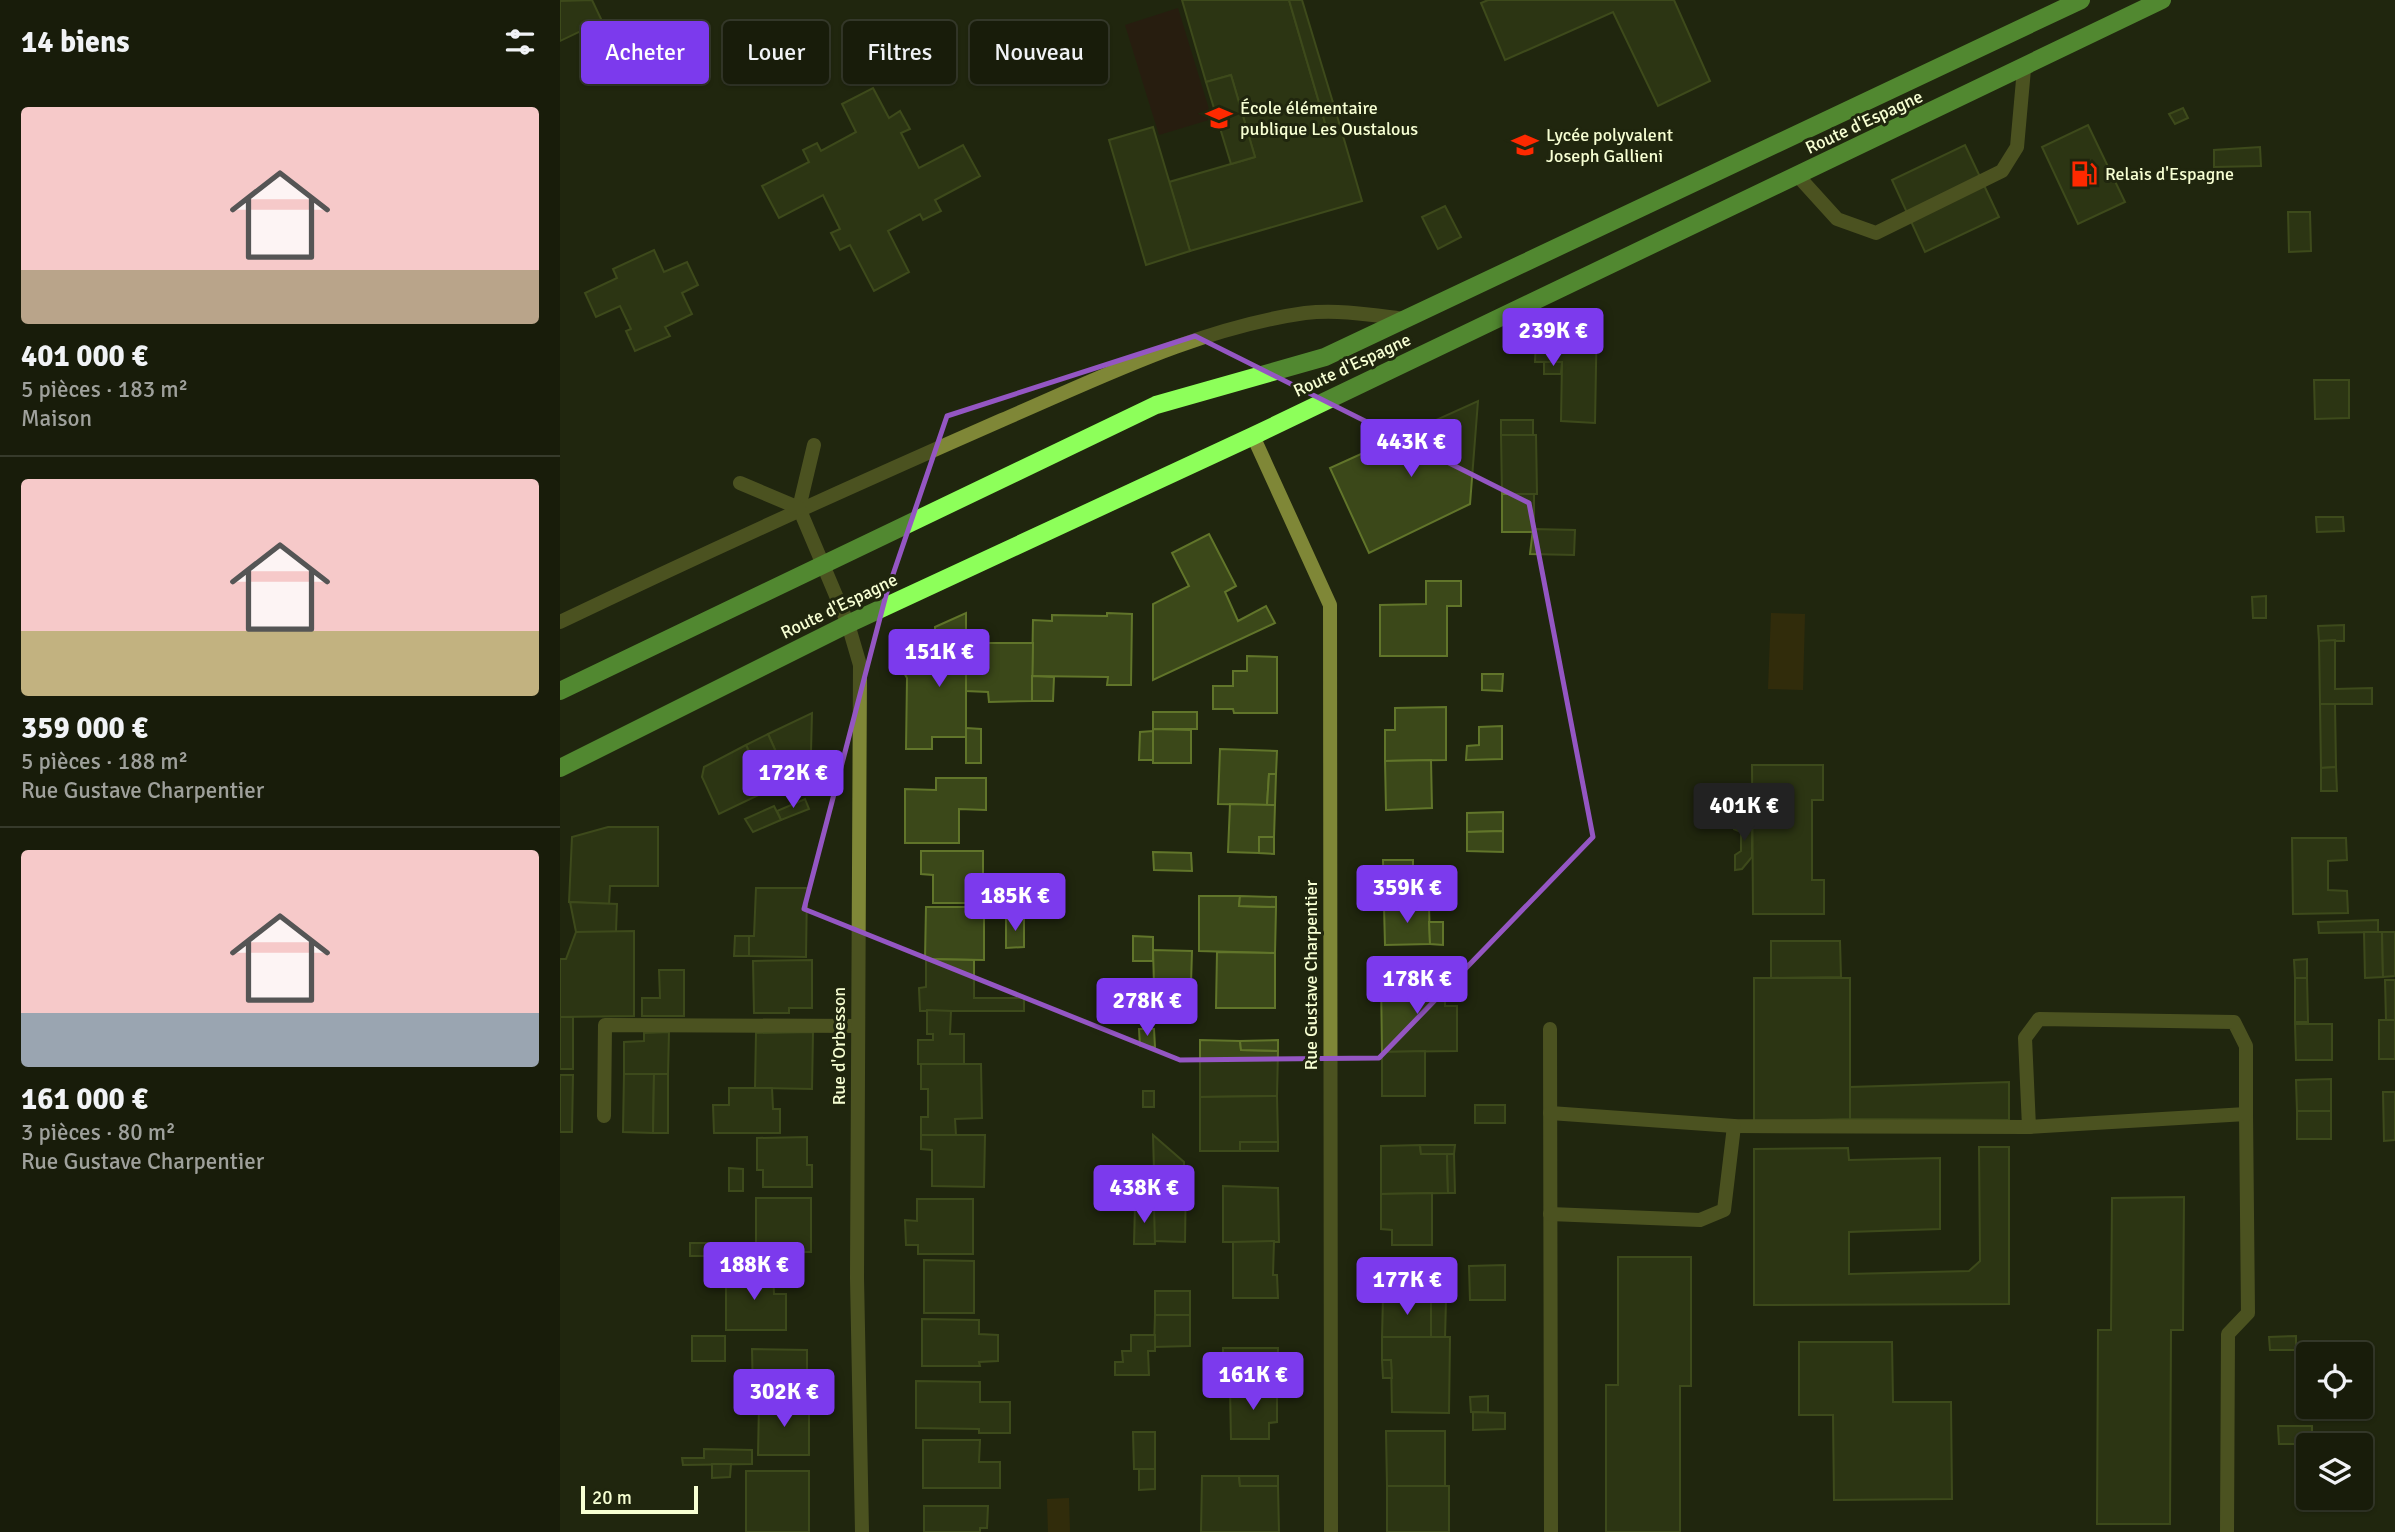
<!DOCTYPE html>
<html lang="fr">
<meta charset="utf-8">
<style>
:root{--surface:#181c0a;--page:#252918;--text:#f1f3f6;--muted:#9fa19c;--line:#363a2b;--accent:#7c3aed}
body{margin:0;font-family:Signika,sans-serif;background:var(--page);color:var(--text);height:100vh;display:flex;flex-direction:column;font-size:26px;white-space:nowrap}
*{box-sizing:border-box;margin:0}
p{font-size:23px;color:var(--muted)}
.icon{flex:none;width:38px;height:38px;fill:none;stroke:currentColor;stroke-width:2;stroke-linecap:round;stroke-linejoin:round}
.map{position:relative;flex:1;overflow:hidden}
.drawer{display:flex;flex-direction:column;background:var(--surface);width:560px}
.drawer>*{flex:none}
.guide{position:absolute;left:21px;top:21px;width:665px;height:63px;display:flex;gap:14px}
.controls{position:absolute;left:1736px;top:1342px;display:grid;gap:14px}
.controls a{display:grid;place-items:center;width:77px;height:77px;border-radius:7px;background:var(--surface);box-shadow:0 2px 5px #0004,0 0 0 2px var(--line);font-size:35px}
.scale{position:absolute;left:21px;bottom:18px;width:117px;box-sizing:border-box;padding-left:7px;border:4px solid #f7ffd3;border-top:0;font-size:19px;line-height:24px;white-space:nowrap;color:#f7ffd3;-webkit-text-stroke:5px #20260e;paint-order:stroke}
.price{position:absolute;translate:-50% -60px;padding:0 16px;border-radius:7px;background:var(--accent);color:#fff;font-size:23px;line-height:46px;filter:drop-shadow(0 2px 4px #0008)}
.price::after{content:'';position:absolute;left:50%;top:42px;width:21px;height:16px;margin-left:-10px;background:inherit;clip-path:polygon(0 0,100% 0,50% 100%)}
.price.on{background:#222;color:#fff}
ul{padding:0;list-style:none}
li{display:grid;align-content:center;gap:14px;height:371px;padding:0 21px}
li+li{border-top:2px solid var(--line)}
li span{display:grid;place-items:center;height:217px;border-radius:7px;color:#555}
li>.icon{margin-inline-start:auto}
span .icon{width:126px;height:126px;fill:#fffc;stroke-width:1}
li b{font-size:30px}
h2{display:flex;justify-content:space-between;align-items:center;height:84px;padding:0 21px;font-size:30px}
.pill{padding:0 24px;border-radius:7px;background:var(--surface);box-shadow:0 2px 5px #0004,0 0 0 2px var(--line);font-size:24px;line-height:63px}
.pill.on{background:var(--accent);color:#fff}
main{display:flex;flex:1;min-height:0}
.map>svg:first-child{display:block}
.green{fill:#301211}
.water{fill:#453308}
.building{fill:#3b4819;stroke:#61752a;stroke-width:2}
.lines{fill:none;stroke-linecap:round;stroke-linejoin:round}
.lane{stroke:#7f8737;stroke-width:14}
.street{stroke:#7f8737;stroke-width:14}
.primary{stroke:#8dff5a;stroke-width:18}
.marked{fill:none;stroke:#9456c3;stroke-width:5;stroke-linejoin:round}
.labels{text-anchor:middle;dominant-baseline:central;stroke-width:6;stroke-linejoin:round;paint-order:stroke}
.poi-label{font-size:18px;fill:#f7ffd3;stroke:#20260e;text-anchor:start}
.street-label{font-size:18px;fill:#f7ffd3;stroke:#20260e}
</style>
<main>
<section class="drawer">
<h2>14 biens<svg class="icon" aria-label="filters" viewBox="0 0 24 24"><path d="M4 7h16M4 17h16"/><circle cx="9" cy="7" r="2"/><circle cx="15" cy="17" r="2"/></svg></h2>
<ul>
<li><span style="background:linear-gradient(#f6c9c9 75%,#b9a48a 0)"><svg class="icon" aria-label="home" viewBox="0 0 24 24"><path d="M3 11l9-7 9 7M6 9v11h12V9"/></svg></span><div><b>401 000 €</b><p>5 pièces · 183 m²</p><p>Maison</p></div></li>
<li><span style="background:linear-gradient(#f6c9c9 70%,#c2b280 0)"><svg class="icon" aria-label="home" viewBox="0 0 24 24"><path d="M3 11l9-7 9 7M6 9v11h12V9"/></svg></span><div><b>359 000 €</b><p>5 pièces · 188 m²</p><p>Rue Gustave Charpentier</p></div></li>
<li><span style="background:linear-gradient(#f6c9c9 75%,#9aa5b1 0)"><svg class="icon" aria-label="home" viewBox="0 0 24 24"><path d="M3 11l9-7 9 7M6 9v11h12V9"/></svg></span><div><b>161 000 €</b><p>3 pièces · 80 m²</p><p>Rue Gustave Charpentier</p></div></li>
</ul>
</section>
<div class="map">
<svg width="1835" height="1532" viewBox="0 0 1835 1532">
<rect width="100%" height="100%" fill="#20260e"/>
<polygon class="green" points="618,8 652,119 599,135 565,25"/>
<g class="water">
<polygon points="1211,613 1245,614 1243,690 1208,689"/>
<polygon points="509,1498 510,1532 488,1532 487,1499"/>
</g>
<g class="building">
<polygon points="32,0 42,21 0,41 0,1"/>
<polygon points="622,0 729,0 768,133 781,129 802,201 630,251 609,182 695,157 671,75 646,82"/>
<polygon points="729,0 742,0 781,129 768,133"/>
<polygon points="928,0 1114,0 1150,81 1098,106 1053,12 945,60 921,3"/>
<polygon points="671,75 695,157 671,164 646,82"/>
<polygon points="313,88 329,118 340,111 350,129 341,133 359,168 403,145 420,176 375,200 381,211 363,220 360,214 328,231 349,272 314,291 290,245 280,250 271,233 280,229 263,195 219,218 202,186 249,162 243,150 257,143 261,151 296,132 282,104"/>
<polygon points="1623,108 1628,118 1615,124 1609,114"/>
<polygon points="1528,125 1565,202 1518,224 1482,147"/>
<polygon points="593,127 630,251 586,265 549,140"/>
<polygon points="1405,145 1439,217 1365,252 1332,180"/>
<polygon points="1700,147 1701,166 1654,167 1654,150"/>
<polygon points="885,206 901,237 878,249 862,217"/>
<polygon points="1728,212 1750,212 1751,251 1729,252"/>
<polygon points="94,250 104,272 127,262 138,285 122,293 132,314 105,327 110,336 75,351 66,331 71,329 60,306 36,317 25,293 57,278 53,269"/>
<polygon points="1037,310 1035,423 1001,421 1002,362 975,362 976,338"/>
<polygon points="984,362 1002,362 1001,374 984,374"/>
<polygon points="1754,380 1789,380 1789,418 1755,419"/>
<polygon points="918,401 910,504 809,553 770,468"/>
<polygon points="941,420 973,420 973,436 941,435"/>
<polygon points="941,435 976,435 977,494 942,494"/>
<rect x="942" y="494" width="32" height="38"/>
<polygon points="1756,517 1783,517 1784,531 1757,532"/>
<polygon points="973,529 1015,530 1014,555 970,554"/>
<polygon points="649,534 676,586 665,592 678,621 706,606 715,623 593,680 593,604 629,586 612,553"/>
<polygon points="866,581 901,581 901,606 887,606 887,656 820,656 820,605 866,604"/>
<polygon points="1706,596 1706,618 1693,618 1692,597"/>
<polygon points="406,613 406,737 372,737 372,749 346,749 347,678 343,671 361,657 365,662 375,661 375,627"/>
<polygon points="547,613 572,614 571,685 547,685 548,677 472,676 473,620 492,621 492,615 547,616"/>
<polygon points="1784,625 1784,641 1759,641 1758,626"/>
<polygon points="1775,640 1775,689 1812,688 1812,704 1760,704 1759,641"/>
<polygon points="406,643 473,643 472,701 429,702 428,692 406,691"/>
<polygon points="687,656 717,657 717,713 674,713 673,709 653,709 653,686 673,686 673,671 687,671"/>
<polygon points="922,674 943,674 942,691 922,690"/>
<polygon points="472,676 494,677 493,701 472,701"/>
<polygon points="1760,704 1775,704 1776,767 1761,768"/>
<polygon points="886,707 886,760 825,761 825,730 835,730 835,708"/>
<rect x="593" y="712" width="44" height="17"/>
<polygon points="252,713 250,790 207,791 200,775 221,763 208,734"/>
<polygon points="942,726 942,759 906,760 907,746 919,745 919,727"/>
<polygon points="406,728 421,729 421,763 406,763"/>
<polygon points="593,729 631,730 631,763 593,763"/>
<polygon points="593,731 593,760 579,760 580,732"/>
<polygon points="208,734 221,763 200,775 186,745"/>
<polygon points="186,745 207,791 159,814 142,777 144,767"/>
<polygon points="660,749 717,751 716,774 709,774 707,805 658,804"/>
<polygon points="871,760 872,808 826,810 825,761"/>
<polygon points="1192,765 1263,765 1263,800 1252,800 1252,880 1264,880 1264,914 1193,914"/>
<polygon points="1776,767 1777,791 1761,791 1761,768"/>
<polygon points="709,774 716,774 715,805 707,805"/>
<polygon points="376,778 426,778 426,810 399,809 399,843 345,843 345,789 376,790"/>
<polygon points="245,799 249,809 221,820 217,811"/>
<polygon points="670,804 715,805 714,837 699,837 699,853 668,852"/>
<polygon points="214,806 221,820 193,832 185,819"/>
<polygon points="943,812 943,831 907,832 907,813"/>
<polygon points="1175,817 1181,818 1192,826 1192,857 1182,869 1175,870 1175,855 1181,851 1181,832 1174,829"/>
<polygon points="48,827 98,827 98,886 50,886 49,904 9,902 12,837"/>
<polygon points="943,831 943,852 907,851 907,832"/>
<polygon points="699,837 714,837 714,854 699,853"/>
<polygon points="1732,838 1786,838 1787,860 1768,861 1768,890 1787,891 1788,913 1733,914"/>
<polygon points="361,851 423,851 423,903 373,903 373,875 361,874"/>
<polygon points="593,852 631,853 632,871 594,870"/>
<polygon points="823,860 853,860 853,874 866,874 866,905 824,906"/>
<polygon points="196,888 247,888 246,957 189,956 189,936 194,936"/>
<polygon points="639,896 680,896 679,906 716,907 715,953 639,951"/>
<polygon points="680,896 716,897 716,907 679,906"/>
<polygon points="10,902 57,904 56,932 16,932"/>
<polygon points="824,906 869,906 870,944 825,945"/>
<polygon points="366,907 424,907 424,960 365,959"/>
<polygon points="446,919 464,919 464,947 446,948"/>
<polygon points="1818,920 1818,932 1759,933 1758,922"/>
<polygon points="869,922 883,922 883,945 870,944"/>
<polygon points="74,931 74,1016 0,1017 0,959 6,959 16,932"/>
<polygon points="1804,932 1822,932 1823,977 1805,978"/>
<polygon points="1822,932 1835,932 1835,976 1823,977"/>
<polygon points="175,936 189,936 189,956 174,956"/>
<polygon points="573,936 593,937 593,961 573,961"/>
<polygon points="1211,941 1280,941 1281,977 1211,978"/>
<polygon points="593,950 632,951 631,984 594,985"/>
<polygon points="657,952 715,953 715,1008 656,1008"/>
<polygon points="366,959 414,960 414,998 464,998 464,1011 360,1011 359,988 366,987"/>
<polygon points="1747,959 1747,978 1735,978 1734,960"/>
<polygon points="252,960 252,1008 229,1008 229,1013 194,1013 193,961"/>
<polygon points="99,970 124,970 124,1016 82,1016 82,998 100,998"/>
<polygon points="821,978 885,978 885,1006 897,1006 897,1051 822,1052"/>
<polygon points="1194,978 1290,978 1290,1119 1194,1122"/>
<polygon points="1735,978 1747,978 1748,1022 1735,1022"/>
<polygon points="1825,980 1835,980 1835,1020 1826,1020"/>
<polygon points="367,1010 391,1011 390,1034 404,1034 404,1064 358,1064 358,1040 373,1040 373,1034 367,1034"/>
<rect x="0" y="1017" width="13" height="52"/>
<rect x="1819" y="1020" width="16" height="39"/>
<polygon points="1735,1024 1772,1024 1772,1060 1736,1060"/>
<polygon points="579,1029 594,1029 595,1047 580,1046"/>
<polygon points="109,1032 108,1074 64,1074 64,1042 84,1041 84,1033"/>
<polygon points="253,1032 252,1089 195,1088 196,1033"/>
<polygon points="640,1040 680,1041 681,1050 718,1051 717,1096 640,1097"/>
<polygon points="718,1040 718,1051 681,1050 680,1041"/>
<polygon points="865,1051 865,1096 822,1096 822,1052"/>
<polygon points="361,1064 421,1064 422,1118 395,1119 396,1135 361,1135 361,1117 368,1117 368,1089 361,1089"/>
<polygon points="64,1074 94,1074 93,1133 63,1132"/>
<polygon points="94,1074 108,1074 108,1133 93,1133"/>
<polygon points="0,1075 13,1075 12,1132 0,1132"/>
<polygon points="1771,1079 1771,1111 1737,1111 1736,1080"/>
<polygon points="1449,1082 1449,1120 1290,1119 1290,1087"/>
<polygon points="169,1088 212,1088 213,1109 220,1109 220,1133 154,1133 153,1105 169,1105"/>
<rect x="583" y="1091" width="11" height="16"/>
<polygon points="1823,1092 1835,1092 1835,1140 1824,1141"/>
<polygon points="717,1096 718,1142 680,1142 680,1151 640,1151 640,1097"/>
<rect x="915" y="1105" width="30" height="18"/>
<rect x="1737" y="1111" width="34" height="28"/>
<polygon points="361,1135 425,1135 424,1187 372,1186 372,1150 361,1149"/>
<polygon points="593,1135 624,1162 624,1170 594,1171"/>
<polygon points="247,1137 247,1165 252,1165 252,1187 203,1187 203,1170 197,1170 197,1138"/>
<rect x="680" y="1142" width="38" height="9"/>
<polygon points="860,1145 861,1154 887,1154 888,1193 821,1194 821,1146"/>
<polygon points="860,1145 895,1145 894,1154 861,1154"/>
<polygon points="1419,1147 1449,1147 1449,1304 1194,1305 1194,1149 1288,1148 1289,1160 1380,1158 1380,1229 1289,1232 1289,1274 1409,1271 1420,1261"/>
<polygon points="887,1154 894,1154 895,1193 888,1193"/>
<polygon points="169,1168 183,1169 183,1191 169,1191"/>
<polygon points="626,1170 625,1242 594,1241 594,1171"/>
<polygon points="663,1186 718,1188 719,1242 663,1242"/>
<polygon points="872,1193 872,1245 832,1245 832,1230 821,1229 821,1194"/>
<polygon points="1624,1197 1623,1330 1611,1330 1610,1524 1537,1524 1538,1330 1551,1330 1552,1198"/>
<rect x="196" y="1198" width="55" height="54"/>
<polygon points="357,1199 413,1199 413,1254 358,1254 358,1245 346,1245 345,1220 357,1221"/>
<polygon points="575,1205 594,1206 595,1244 574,1244"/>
<polygon points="714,1241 713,1275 717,1275 718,1298 673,1298 673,1242"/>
<rect x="130" y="1243" width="39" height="13"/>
<polygon points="190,1246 190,1256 169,1256 169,1247"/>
<polygon points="1058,1257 1131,1257 1131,1386 1120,1386 1120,1532 1046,1532 1046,1385 1058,1385"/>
<polygon points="364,1260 414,1261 414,1313 364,1313"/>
<polygon points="945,1265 945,1300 910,1300 909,1266"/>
<polygon points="166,1270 213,1270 214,1294 226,1294 226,1330 166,1330"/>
<rect x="595" y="1291" width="35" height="24"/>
<polygon points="823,1297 871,1298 871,1337 822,1337"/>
<polygon points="871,1300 886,1300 885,1338 871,1337"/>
<polygon points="595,1315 630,1315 630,1346 594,1347"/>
<polygon points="362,1319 419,1320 419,1334 438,1335 438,1361 419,1362 420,1366 362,1366"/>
<polygon points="571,1335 595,1335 595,1351 588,1351 589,1375 555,1375 555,1362 563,1362 562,1351 571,1351"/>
<rect x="132" y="1336" width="33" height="25"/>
<polygon points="1736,1336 1736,1350 1710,1350 1709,1337"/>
<polygon points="822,1337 890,1337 889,1413 832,1412 831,1360 822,1360"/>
<polygon points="1239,1342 1332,1342 1333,1402 1391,1402 1392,1499 1274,1500 1273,1415 1239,1415"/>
<polygon points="663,1348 718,1348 717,1388 663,1388"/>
<polygon points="192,1349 247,1350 247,1398 193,1398"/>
<polygon points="822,1360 831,1360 832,1378 823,1378"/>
<polygon points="356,1381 420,1382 420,1402 450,1402 450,1433 419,1433 419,1429 356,1428"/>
<polygon points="670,1388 717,1388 717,1422 709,1423 709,1439 671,1439"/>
<polygon points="928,1396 928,1413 911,1412 910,1397"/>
<polygon points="199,1403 249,1403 249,1455 198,1455"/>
<polygon points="913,1412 945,1413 945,1429 913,1430"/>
<polygon points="1718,1426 1752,1426 1752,1444 1719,1444"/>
<polygon points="826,1431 885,1431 885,1486 827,1486"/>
<polygon points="573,1432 595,1432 595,1469 574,1469"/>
<polygon points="363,1440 420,1440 419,1462 440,1462 440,1488 363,1488"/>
<polygon points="144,1449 192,1450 192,1464 123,1465 122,1458 144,1458"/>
<polygon points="152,1464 171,1464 170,1477 152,1478"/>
<polygon points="579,1469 595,1469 595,1489 579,1490"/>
<rect x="186" y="1471" width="63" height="61"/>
<polygon points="642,1476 679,1476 680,1486 718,1486 719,1532 641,1532"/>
<polygon points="679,1476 718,1476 718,1486 680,1486"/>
<polygon points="1801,1478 1807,1478 1808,1502 1751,1503 1751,1498 1801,1498"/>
<rect x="827" y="1486" width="62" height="46"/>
<polygon points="364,1506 428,1506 427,1528 420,1528 420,1532 364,1532"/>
</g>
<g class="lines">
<g class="lane">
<polyline points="1238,176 1277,219 1316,233 1442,171 1457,147 1464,69"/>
<path d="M0,622C146,552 294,485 442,420C540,378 639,328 745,313C778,309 813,315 846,319"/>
<polyline points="990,1029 991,1532"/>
<polyline points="990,1113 1174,1126 1469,1127 1686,1114 1688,1313 1668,1334 1667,1532"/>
<polyline points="44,1116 45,1025 298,1026"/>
<polyline points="1469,1127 1465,1038 1479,1019 1674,1022 1686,1046 1686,1114"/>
<polyline points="990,1214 1140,1220 1164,1210 1174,1126"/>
</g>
<g class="street">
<polyline points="693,436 770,605 771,1532"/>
<polyline points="254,445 239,508 288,624 300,665 297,1278 302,1532"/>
<polyline points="180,483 239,508"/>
</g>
<g class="primary">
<polyline points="0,691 596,405 765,357 1521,0"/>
<polyline points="0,768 288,624 693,436 1602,0"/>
</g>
</g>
<path d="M0 0H1835V1532H0ZM635,336L969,503L1033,837L819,1058L620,1060L244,909L326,595L387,416Z" fill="#20260e" fill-opacity=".55" fill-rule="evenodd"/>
<path class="marked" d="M635,336L969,503L1033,837L819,1058L620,1060L244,909L326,595L387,416Z"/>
<defs>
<g id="school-bare" transform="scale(2.1)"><path d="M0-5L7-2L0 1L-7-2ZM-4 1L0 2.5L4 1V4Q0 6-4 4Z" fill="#fe2900" stroke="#20260e" stroke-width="2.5" paint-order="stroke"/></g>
<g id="fuel-bare" transform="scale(2.1)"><path d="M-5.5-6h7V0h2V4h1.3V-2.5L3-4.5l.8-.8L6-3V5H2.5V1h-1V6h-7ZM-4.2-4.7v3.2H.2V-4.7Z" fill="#fe2900" stroke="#20260e" stroke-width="2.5" paint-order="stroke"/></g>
</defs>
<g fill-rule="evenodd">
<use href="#school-bare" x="659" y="118"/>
<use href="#school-bare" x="965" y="145"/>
<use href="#fuel-bare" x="1524" y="174"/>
</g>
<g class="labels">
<g class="poi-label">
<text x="680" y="108">École élémentaire<tspan x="680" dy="21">publique Les Oustalous</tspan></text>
<text x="986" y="135">Lycée polyvalent<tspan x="986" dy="21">Joseph Gallieni</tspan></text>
<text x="1545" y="174">Relais d'Espagne</text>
</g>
<g class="street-label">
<text transform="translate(1304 122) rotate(-25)">Route d'Espagne</text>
<text transform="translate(792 365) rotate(-25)">Route d'Espagne</text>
<text transform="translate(279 606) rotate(-26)">Route d'Espagne</text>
<text transform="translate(751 975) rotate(-90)">Rue Gustave Charpentier</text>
<text transform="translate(279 1046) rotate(-90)">Rue d'Orbesson</text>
</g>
</g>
</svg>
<div class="controls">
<a><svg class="icon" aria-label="locate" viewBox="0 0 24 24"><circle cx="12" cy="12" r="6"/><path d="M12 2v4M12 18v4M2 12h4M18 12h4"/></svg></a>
<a><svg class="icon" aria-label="layers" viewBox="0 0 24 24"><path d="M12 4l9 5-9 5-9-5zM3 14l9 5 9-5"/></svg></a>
</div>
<div class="scale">20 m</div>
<b class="price" style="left:993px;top:368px">239K €</b>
<b class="price" style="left:851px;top:479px">443K €</b>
<b class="price" style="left:379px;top:689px">151K €</b>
<b class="price" style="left:233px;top:810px">172K €</b>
<b class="price on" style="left:1184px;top:843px">401K €</b>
<b class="price" style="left:847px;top:925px">359K €</b>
<b class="price" style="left:455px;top:933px">185K €</b>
<b class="price" style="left:857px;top:1016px">178K €</b>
<b class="price" style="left:587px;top:1038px">278K €</b>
<b class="price" style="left:584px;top:1225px">438K €</b>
<b class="price" style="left:194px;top:1302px">188K €</b>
<b class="price" style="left:847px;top:1317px">177K €</b>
<b class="price" style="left:693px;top:1412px">161K €</b>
<b class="price" style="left:224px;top:1429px">302K €</b>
<div class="guide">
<a class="pill on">Acheter</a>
<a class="pill">Louer</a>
<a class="pill">Filtres</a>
<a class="pill">Nouveau</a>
</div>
</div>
</main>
